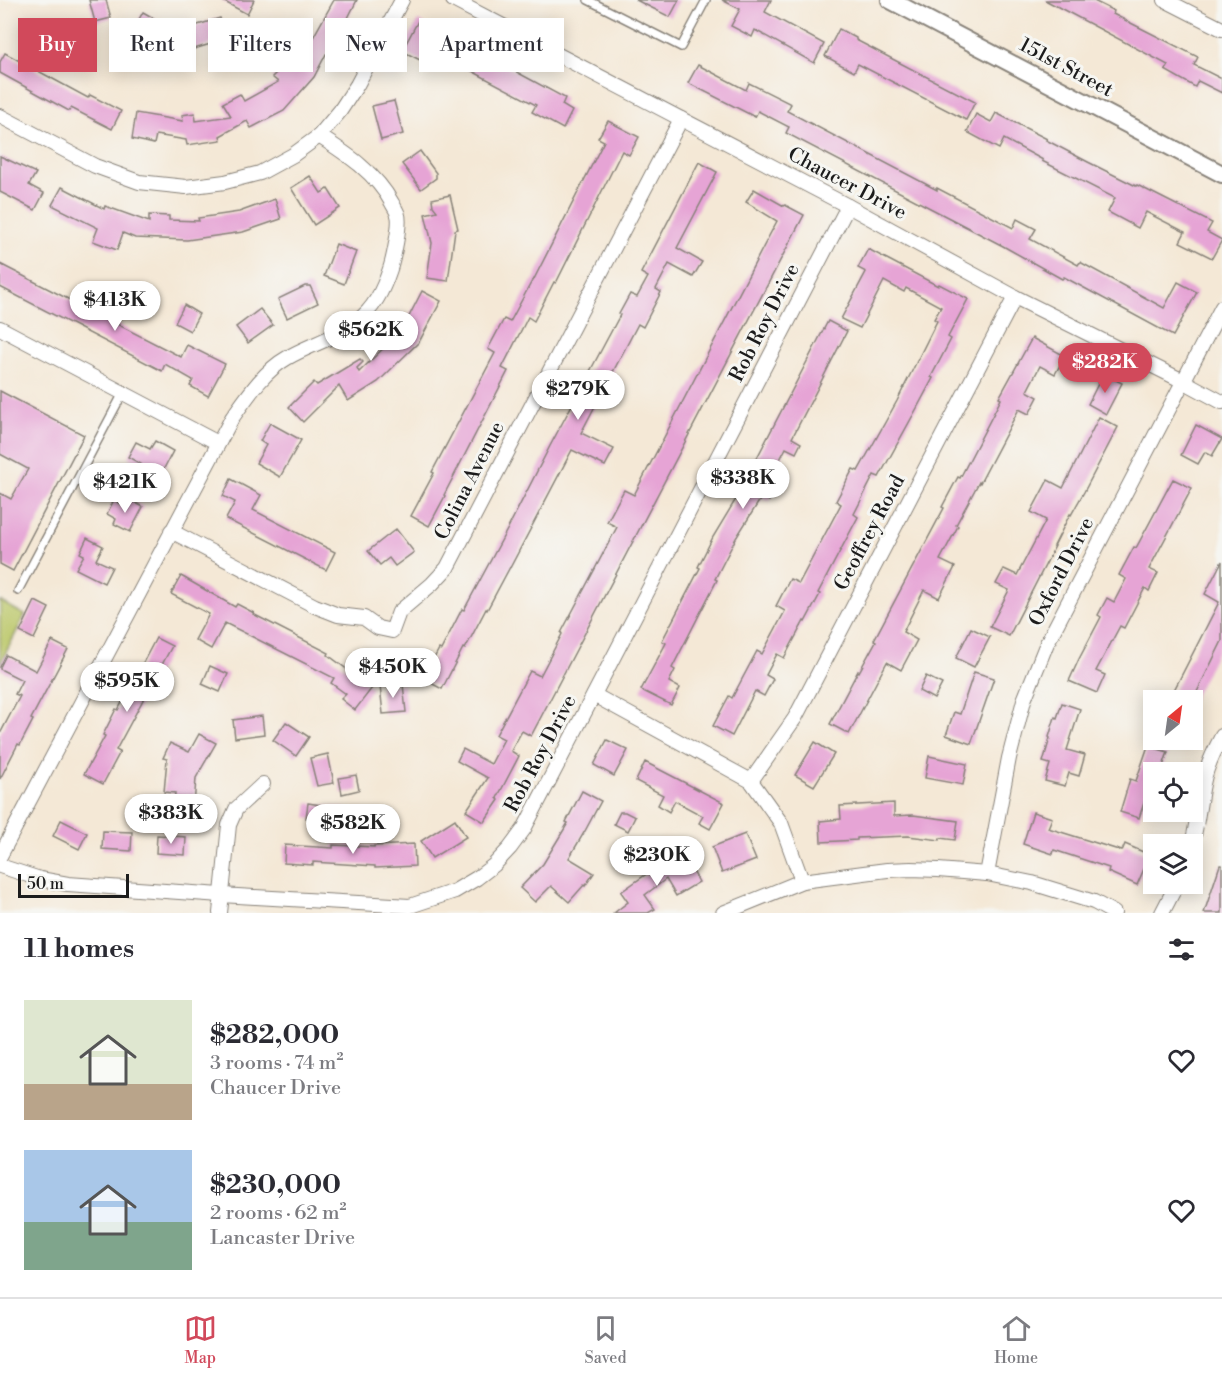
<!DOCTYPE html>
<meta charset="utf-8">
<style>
:root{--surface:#fff;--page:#f7f7f7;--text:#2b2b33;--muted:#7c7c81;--line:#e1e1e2;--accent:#d1495b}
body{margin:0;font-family:"Libre Bodoni",serif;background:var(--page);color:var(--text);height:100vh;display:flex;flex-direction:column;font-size:22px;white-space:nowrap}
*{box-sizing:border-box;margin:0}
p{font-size:20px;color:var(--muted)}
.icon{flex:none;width:33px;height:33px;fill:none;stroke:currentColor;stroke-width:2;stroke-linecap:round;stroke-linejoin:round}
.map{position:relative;height:913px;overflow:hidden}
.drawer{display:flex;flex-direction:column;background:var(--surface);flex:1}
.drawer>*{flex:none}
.hud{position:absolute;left:18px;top:18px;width:600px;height:54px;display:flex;gap:12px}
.needle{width:39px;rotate:29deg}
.buttons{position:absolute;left:1143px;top:690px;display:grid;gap:12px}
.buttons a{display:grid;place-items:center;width:60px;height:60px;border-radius:0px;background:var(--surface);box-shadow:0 3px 15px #0003;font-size:30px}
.scale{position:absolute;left:18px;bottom:15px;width:111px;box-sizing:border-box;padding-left:6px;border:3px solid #1c1c1c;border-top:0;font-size:16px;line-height:21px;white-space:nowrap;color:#1c1c1c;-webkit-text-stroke:4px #f6f6f2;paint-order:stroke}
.price{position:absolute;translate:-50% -51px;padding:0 14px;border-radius:21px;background:#fff;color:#222;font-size:20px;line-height:39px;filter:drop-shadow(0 2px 3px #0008)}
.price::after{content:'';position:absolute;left:50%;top:36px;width:18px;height:14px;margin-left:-9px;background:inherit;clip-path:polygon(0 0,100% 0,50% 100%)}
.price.active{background:var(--accent);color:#fff}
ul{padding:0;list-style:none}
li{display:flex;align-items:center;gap:18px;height:150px;padding:0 24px}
li span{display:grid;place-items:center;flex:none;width:168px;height:120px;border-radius:0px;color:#555}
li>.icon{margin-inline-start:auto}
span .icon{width:72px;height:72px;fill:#fffc;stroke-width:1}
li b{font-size:26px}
h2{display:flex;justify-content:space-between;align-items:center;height:72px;padding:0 24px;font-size:26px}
.pill{padding:0 21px;border-radius:0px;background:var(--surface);box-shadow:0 3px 15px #0003;font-size:21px;line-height:54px}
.pill.active{background:var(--accent);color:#fff}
.tabs{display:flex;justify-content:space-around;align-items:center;height:84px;border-top:2px solid var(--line);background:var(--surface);font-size:16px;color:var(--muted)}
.tabs a{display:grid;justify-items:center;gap:3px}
.tabs .active{color:var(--accent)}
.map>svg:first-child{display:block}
.green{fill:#bbc769;stroke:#6c7242;stroke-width:1.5}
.building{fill:#e6a4d5}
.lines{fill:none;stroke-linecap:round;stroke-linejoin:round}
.service-casing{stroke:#888279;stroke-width:10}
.minor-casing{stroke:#888279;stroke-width:16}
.tertiary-casing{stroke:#888279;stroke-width:20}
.service{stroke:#fff;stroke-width:7}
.minor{stroke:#fff;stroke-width:14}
.tertiary{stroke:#fff;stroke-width:16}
.labels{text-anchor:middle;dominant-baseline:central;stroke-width:6;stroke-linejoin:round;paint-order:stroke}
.street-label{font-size:20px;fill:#1c1c1c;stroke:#f6f6f2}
</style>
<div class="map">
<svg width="1222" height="913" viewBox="0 0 1222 913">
<rect width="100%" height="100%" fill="#f6f6f2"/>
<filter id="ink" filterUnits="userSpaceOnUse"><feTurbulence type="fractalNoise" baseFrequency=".0167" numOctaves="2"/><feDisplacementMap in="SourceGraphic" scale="12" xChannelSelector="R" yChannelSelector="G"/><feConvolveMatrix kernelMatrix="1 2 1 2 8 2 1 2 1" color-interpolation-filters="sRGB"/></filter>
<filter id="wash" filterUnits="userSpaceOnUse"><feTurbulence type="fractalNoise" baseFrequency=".008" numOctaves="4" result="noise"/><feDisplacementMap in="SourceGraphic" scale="24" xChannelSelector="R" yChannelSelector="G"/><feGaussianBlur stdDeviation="1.35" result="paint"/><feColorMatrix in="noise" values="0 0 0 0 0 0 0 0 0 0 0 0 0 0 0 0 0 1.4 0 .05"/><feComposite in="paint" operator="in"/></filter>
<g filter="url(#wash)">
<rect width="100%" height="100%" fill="#f4e8d6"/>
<polygon class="green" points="0,601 25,615 0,664"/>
<g id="blocks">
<g class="building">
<polygon points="89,0 106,0 111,18 95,22"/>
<polygon points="221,0 254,0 247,14"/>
<polygon points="334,0 357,0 329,56 326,54 314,77 284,111 251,128 247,121 220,136 221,140 187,145 186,140 156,135 154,144 132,139 136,113 183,121 182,115 195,113 196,121 231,116 223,103 240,94 244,101 278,82 272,77 277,72 274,69 286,55 297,66"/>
<polygon points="636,0 679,0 670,17"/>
<polygon points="722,0 771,0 765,12 824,44 814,63 755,30 752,37 731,26 740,9"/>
<polygon points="1045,0 1092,0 1114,11 1113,14 1198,57 1194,65 1222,79 1222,93 1198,81 1195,87 1165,70 1168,65"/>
<polygon points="143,12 173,29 162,48 132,32"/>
<polygon points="220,18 227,39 194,49 188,28"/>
<polygon points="418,21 438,31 422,61 402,51"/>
<polygon points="839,29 856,38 856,40 975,102 966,120 858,64 854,72 825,56"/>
<polygon points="461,42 565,98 562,105 572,111 563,129 532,112 536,105 451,60"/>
<polygon points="5,53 88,98 90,95 121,111 112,129 71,108 69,111 0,73 0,62"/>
<polygon points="698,65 746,90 749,83 791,104 787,111 937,190 937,188 1013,228 1017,219 1036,229 1030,239 1078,265 1080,262 1164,308 1178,282 1197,292 1173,336 1064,277 1062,279 1003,246 786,133 789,127 758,111 755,117 688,83"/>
<polygon points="394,101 403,134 381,140 372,106"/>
<polygon points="996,113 1047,139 1046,140 1088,162 1136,186 1137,185 1212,223 1207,232 1222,240 1212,258 1180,242 1185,232 1146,212 1138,228 1108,212 1115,198 1042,161 1043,160 1004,139 999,149 967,132 976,114 991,122"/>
<polygon points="608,121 639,137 629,155 622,151 556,283 554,282 534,321 528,317 502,368 508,371 444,495 445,496 429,526 411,516 434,473 432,472 495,353 488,349 504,319 510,322 532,281 533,281 604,141 598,138"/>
<polygon points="420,151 436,173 436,178 421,189 402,164"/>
<polygon points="0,156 36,173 29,185 44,193 35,210 0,192"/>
<polygon points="699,162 717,172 677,248 702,262 693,277 669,264 656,289 661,292 643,327 638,324 581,433 614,449 605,466 572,450 510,568 510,567 487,610 486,609 465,649 463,648 442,689 423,679 439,649 441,650 462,609 464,610 508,528 550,446 620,315 619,314 630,294 637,297 648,277 641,273"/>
<polygon points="310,176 321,193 328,189 340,208 314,225 291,188"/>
<polygon points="62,187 104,209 105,206 149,222 149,215 169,216 169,220 199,221 198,218 239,212 275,199 281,219 243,232 187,240 135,238 123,233 117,250 93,241 98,228 52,205"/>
<polygon points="754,189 784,206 785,205 804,215 542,715 531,736 522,731 511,751 519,756 497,798 499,800 484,822 466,811 488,778 457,761 463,749 491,764 504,739 496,735 530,671 540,676 562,634 561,633 617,527 607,522 624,490 634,495 769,236 777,221 746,202"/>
<polygon points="450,195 458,229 455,230 448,281 427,278 432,243 425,214 437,211 433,206 432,199"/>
<polygon points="336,244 356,252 344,284 324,276"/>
<polygon points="868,249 938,286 939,284 968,299 948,337 951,339 931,377 933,378 917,408 879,477 874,475 854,514 858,517 818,593 820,594 805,622 804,621 784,658 777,654 766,675 773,679 764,696 755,691 732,736 713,726 729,696 732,698 757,651 762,654 785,611 776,606 790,579 799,583 841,504 836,501 853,469 858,471 897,401 937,321 934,319 941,307 906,288 904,292 884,281 860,328 841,319 866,272 858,268"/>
<polygon points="0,264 181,357 187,345 225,364 208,396 190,386 193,380 165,364 162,371 0,287"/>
<polygon points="305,286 310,286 318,303 287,318 278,299"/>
<polygon points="422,291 441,301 419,342 378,382 348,401 339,386 303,422 289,407 314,382 317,385 360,359 363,362 357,368 359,372 402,330"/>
<polygon points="184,305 199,314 190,331 175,323"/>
<polygon points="260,309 273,325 248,343 236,327"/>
<polygon points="828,321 847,331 792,438 801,443 796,453 786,448 774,471 783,476 769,501 762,497 758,503 736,538 715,579 717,580 672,668 675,670 669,682 680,688 671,705 641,690 666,643 662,641 700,568 698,567 713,537 736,499 744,504 755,483 746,479"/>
<polygon points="1032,338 1065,356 1055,374 1040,366 1027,391 1038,397 1029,414 1019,409 980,483 979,482 956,525 958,526 940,560 955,567 939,598 924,590 903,632 917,640 901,670 887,662 849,734 830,724 858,671 859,672 876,641 874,640 944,508 942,507 958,477 960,478 1001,399 999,398"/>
<polygon points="1103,374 1122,383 1106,414 1088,404"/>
<polygon points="0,391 84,435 13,571 0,564 0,493 11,499 28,469 0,454"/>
<polygon points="1099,417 1118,427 1084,492 1071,515 1070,514 1054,546 1055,546 1009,636 990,627 1009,590 996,584 1004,569 1017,575 1046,520 1031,512 1048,480 1063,488"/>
<polygon points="270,423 301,440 280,477 256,463 266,445 260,441"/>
<polygon points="1196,425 1222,439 1212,456 1205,452 1198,464 1181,455"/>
<polygon points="155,441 173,451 157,482 138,472 141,464 128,457 136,442 150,449"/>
<polygon points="231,479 261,495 253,510 335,552 326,570 226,519 235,502 223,496"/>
<polygon points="1173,479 1192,488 1149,569 1158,573 1149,591 1145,588 1124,628 1120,626 1096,671 1105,675 1097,693 1069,681 1079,659 1101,617 1098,615 1107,598 1114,602 1126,579 1119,575 1134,547 1136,548"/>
<polygon points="127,498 143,507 130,532 114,524 116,519 107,514 114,500 123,505"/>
<polygon points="396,529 414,552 395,566 389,558 380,565 368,551"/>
<polygon points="87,538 103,546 96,560 112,567 104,583 76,569 84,555 80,553"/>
<polygon points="1222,561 1222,641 1193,700 1169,700 1219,602 1205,594"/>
<polygon points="181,576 235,607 237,604 254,613 253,614 329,653 328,655 372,688 355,710 341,699 346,694 331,683 334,678 225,623 211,649 195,640 209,614 171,594"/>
<polygon points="35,601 49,608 34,639 20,632"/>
<polygon points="971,628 990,637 974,667 956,658"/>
<polygon points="156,638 172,646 116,750 120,752 103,784 84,774 105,736 103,735 116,709 118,710"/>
<polygon points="52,641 68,649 31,719 33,720 20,745 18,744 0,779 0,734 20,696 15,694 22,680 0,669 0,667 6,655 36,671"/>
<polygon points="210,666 228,674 220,692 202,684"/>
<polygon points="974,672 994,678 971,744 946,735 954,712 960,714"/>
<polygon points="926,676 942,684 934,699 919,691"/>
<polygon points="403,684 406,712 383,714 380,686"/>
<polygon points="1062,703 1080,709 1067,750 1085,755 1079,776 1069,773 1065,786 1045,781 1050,764 1043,762 1050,738 1049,737 1055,717 1057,718"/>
<polygon points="262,716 264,734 235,738 233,720"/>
<polygon points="286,722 309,737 296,756 273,740"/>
<polygon points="199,734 216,743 196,778 194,807 174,805 175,793 164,792 167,759 163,758 170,743 189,752"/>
<polygon points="607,740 628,750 614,776 594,765"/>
<polygon points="815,742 834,754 814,786 795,775"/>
<polygon points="1148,746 1168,752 1161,772 1154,772 1154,783 1151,782 1139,818 1120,812 1130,779 1136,781"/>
<polygon points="328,754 334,783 317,786 310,758"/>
<polygon points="929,756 967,764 963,785 925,778"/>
<polygon points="645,762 724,803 710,829 699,823 703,816 675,801 669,812 658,805 663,795 636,781"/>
<polygon points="356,775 359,790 342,794 339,778"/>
<polygon points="582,791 601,801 585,831 569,858 594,873 585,886 584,885 569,902 551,886 535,902 520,888 543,864 568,823 566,822"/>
<polygon points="308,803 346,809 345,826 331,825 331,821 306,818"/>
<polygon points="894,803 894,816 913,815 958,821 955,840 940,838 940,840 908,836 857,838 857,840 821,842 820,821 841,819 840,806"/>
<polygon points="620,812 625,812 635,817 628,831 614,824"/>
<polygon points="1033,812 1052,818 1048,828 1122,851 1125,844 1150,855 1137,885 1108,872 1109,868 1054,850 1053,854 1023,844"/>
<polygon points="455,819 466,837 432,858 421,841"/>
<polygon points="61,820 87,833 79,849 53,836"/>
<polygon points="103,831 132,832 131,851 102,849"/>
<polygon points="745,834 756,860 722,873 712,847"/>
<polygon points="157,835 186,837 185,855 156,853"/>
<polygon points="414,844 415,866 375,868 375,866 313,862 313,865 284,863 285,845 333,848 333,845 374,847 374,846"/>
<polygon points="676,860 683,870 690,866 699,882 676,896 666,879 645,895 655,909 648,913 614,913 628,902 621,892 648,873 650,876"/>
<polygon points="1220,865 1222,865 1222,913 1204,913"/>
</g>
</g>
</g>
<g filter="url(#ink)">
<use href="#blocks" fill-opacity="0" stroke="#888279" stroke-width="1.5"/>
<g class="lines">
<g class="service-casing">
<g id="service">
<polyline points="588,0 681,47 706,0"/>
<polyline points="18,591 123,393"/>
</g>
</g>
<g class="minor-casing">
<g id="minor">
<polyline points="453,0 848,206 1015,297 1183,381 1222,402"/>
<polyline points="1165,0 1222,29"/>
<polyline points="0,116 95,166 139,182 186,187 225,182 260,173 293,155 319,136 340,111 357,85 402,0"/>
<polyline points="0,328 218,443"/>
<polyline points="171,531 315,606 338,615 364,618 378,628 392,631 399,612 432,584 447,568 681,119"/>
<polyline points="594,695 751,781 781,823 802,881"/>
<polyline points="751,781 795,718 1015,297"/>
<path d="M1192,844C1197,825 1199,804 1203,784C1206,767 1214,751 1222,736"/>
<path d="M0,856L232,418C247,397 264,371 287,358C309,345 336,338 356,322C374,309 383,290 390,269C393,260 401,224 398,215C397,211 394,207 392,203C376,173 347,154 319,136"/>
<polyline points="0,866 40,879 68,884 221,895 410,906 455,891 477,878 494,865 510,848 524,829 848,206"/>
<polyline points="987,874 1009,758 1024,700 1047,643 1222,307"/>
<polyline points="220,913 229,825 236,809 263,784"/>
<polyline points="723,913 802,881 887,870 911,869 938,870 987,874 1032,883 1094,902 1114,913"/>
<polyline points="1162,913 1177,884"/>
</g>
</g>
<g class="tertiary-casing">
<polyline id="tertiary" points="890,0 1222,174"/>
</g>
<use href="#service" class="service"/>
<use href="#minor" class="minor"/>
<use href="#tertiary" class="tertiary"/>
</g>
</g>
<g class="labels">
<g class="street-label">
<text transform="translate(1066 68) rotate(28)">151st Street</text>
<text transform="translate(847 184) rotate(28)">Chaucer Drive</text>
<text transform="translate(765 323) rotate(-63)">Rob Roy Drive</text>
<text transform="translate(470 481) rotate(-63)">Colina Avenue</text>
<text transform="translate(870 533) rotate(-62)">Geoffrey Road</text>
<text transform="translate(1062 572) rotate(-63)">Oxford Drive</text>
<text transform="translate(541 754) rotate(-62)">Rob Roy Drive</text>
</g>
</g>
</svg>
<div class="buttons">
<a><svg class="needle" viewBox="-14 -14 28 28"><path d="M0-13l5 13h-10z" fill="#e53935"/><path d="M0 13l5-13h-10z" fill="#7c7c81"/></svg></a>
<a><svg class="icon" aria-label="locate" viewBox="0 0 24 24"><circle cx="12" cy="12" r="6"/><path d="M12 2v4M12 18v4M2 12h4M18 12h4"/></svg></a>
<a><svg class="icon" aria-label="layers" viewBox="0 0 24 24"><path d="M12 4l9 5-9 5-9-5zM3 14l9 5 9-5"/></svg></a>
</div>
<div class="scale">50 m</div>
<b class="price" style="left:115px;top:332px">$413K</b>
<b class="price" style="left:371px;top:362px">$562K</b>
<b class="price active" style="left:1105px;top:394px">$282K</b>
<b class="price" style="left:578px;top:421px">$279K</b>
<b class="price" style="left:743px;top:510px">$338K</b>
<b class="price" style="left:125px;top:514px">$421K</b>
<b class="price" style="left:393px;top:699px">$450K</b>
<b class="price" style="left:127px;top:713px">$595K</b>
<b class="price" style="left:171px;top:845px">$383K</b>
<b class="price" style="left:353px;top:855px">$582K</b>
<b class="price" style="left:657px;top:887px">$230K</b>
<div class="hud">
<a class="pill active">Buy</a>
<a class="pill">Rent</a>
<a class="pill">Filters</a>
<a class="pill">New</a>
<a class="pill">Apartment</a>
</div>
</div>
<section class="drawer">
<h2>11 homes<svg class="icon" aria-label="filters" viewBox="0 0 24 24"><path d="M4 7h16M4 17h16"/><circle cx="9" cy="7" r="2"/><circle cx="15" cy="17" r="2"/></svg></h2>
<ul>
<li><span style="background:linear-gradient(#dfe7d0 70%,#b9a48a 0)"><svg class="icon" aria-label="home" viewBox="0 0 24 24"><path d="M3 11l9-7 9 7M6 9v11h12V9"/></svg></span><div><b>$282,000</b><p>3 rooms · 74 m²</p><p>Chaucer Drive</p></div><svg class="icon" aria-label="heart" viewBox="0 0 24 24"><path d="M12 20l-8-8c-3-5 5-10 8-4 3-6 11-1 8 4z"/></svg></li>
<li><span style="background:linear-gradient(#a9c7e8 60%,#7fa58c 0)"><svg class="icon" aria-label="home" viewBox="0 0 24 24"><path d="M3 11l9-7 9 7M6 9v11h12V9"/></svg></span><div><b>$230,000</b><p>2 rooms · 62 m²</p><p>Lancaster Drive</p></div><svg class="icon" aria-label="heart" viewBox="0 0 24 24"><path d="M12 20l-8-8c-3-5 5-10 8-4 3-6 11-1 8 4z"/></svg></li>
</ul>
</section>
<nav class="tabs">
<a class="active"><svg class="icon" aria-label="map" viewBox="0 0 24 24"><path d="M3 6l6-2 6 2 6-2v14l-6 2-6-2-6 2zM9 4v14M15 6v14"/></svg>Map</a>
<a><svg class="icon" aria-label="saved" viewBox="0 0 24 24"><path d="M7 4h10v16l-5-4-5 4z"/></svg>Saved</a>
<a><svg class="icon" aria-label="home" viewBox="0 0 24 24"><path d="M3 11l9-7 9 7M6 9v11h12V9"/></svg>Home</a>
</nav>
